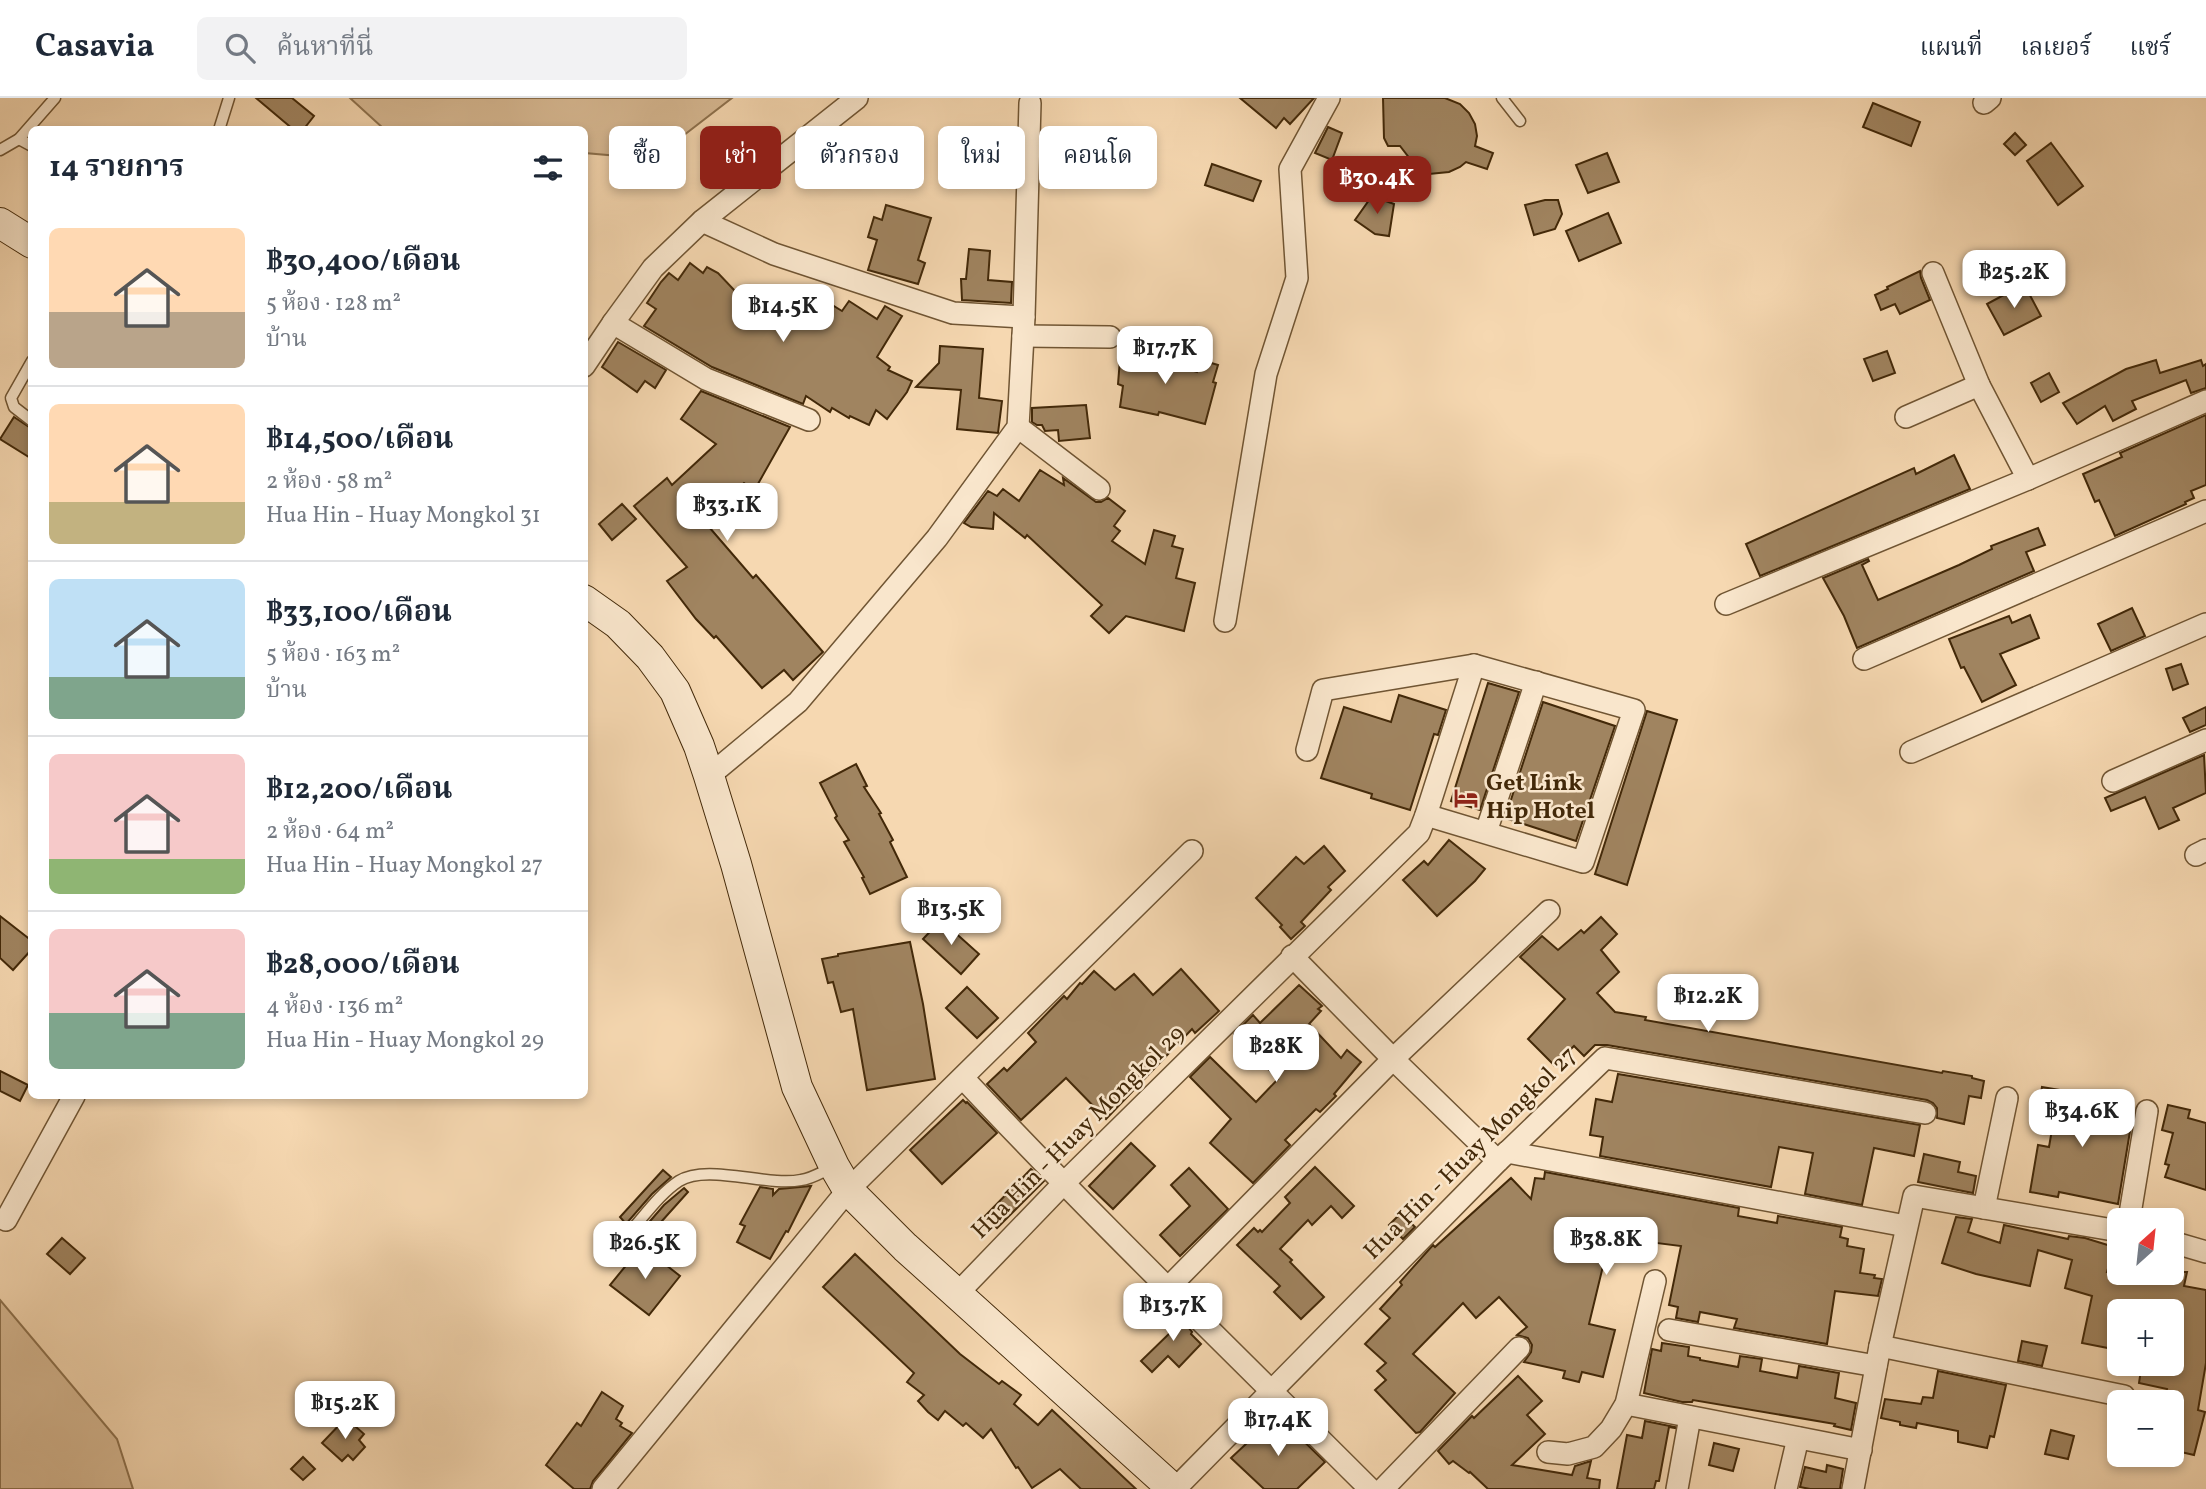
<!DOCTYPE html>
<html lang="th">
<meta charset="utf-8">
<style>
:root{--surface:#fff;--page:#f2f2f3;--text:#1f2937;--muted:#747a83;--line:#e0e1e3;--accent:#8f2418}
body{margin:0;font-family:Vollkorn,"Noto Serif Thai",serif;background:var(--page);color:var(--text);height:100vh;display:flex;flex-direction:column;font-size:26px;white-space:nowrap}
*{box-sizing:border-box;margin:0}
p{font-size:23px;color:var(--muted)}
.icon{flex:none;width:38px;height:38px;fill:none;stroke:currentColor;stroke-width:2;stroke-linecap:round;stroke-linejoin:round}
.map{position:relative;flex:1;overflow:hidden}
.drawer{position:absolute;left:28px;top:28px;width:560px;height:973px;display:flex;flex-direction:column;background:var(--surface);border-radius:10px;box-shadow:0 4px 10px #0003}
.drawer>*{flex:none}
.guide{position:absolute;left:609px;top:28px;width:665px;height:63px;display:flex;gap:14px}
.needle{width:46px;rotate:27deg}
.fabs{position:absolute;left:2107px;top:1110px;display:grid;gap:14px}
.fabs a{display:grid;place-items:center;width:77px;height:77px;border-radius:10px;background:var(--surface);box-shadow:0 4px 10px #0003;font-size:35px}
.price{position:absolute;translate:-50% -60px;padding:0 16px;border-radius:14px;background:#fff;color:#222;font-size:23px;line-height:46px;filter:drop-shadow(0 2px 4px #0008)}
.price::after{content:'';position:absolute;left:50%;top:42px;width:21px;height:16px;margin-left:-10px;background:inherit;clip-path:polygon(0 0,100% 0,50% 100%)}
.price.current{background:var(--accent);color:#fff}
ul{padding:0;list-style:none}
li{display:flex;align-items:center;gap:21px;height:175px;padding:0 21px}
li+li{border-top:2px solid var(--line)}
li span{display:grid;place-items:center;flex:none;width:196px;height:140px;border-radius:10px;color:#555}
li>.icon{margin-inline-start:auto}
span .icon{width:84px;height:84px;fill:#fffc;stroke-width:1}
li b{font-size:30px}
h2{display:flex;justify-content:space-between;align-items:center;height:84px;padding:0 21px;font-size:30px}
.chip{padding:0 24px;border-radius:10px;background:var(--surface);box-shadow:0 4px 10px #0003;font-size:24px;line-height:63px}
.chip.current{background:var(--accent);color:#fff}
header{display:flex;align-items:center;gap:42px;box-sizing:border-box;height:98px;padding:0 35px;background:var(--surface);border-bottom:2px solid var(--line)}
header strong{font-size:33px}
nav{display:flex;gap:38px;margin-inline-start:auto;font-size:24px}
.search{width:490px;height:63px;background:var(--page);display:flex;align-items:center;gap:18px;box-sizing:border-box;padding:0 24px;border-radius:10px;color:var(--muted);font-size:26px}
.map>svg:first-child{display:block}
.green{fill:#d8ba94;stroke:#8e724e;stroke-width:2}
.building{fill:#a08460;stroke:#432909;stroke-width:2}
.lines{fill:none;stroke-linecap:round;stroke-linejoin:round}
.service-casing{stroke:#705533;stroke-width:13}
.minor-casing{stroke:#705533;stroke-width:24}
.secondary-casing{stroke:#432909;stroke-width:32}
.service{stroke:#f9e6cc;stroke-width:10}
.minor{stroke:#f9e6cc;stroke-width:21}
.secondary{stroke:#f9e6cc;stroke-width:30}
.labels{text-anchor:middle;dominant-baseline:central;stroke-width:5;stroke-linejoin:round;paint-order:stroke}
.poi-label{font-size:24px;font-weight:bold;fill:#432909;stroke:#f9e6cc;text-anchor:start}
.street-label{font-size:24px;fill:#432909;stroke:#f9e6cc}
</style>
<header>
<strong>Casavia</strong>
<div class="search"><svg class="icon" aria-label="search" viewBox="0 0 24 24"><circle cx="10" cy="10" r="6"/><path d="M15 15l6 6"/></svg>ค้นหาที่นี่</div>
<nav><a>แผนที่</a><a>เลเยอร์</a><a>แชร์</a></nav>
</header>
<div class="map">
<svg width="2206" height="1391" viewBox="0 0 2206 1391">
<rect width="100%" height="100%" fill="#f6d8b1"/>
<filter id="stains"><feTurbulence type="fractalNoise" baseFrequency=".00286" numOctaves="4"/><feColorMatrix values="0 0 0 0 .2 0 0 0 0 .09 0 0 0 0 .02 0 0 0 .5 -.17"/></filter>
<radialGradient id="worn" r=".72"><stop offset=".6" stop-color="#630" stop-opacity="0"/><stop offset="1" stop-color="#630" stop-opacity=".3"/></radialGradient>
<g class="green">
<polygon points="350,0 732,0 653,61 585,55 584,32 384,31"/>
<polygon points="0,1202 117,1341 133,1391 0,1391"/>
</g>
<g class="building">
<polygon points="256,0 292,0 314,18 303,32 294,32"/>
<polygon points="1240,0 1314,0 1290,26 1284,20 1276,30"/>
<polygon points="1383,0 1445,0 1460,6 1469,15 1475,26 1477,38 1475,48 1493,55 1487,71 1466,64 1460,69 1449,74 1429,76 1414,66 1400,48 1388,48 1384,40"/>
<polygon points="1873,5 1920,24 1911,48 1863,29"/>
<polygon points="1328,29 1342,35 1332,62 1315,55"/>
<polygon points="2015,35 2026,47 2015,57 2004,46"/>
<polygon points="2051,45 2083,88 2058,107 2027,63"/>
<polygon points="1607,55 1619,84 1588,95 1576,67"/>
<polygon points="1212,66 1261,83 1253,103 1205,87"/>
<polygon points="1372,98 1394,106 1389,138 1375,136 1355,122"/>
<polygon points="1545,102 1558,102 1562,116 1555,131 1534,137 1525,107"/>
<polygon points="886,107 931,120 918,162 925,165 918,186 868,172 877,142 868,139 874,119 882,122"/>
<polygon points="1608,115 1621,145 1579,163 1566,133"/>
<polygon points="969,151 990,153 988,182 1012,184 1011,205 962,202 961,181 966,181"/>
<polygon points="690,165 703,175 707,169 718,175 754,213 765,193 810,214 819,199 842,213 849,203 877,221 885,208 902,218 877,259 890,269 888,272 912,283 907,294 887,321 876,312 869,327 850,318 849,320 832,310 830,314 806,298 803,306 712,269 644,228 656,211 647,205 661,184 669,175 678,182"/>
<polygon points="1920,173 1921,180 1930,202 1900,216 1895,206 1881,212 1875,197 1888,191 1887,189"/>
<polygon points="2024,186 2041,218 2004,237 1987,206"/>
<polygon points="618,244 666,272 655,290 645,283 637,294 602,269"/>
<polygon points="940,248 983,251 979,300 1002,303 998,335 957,331 961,292 916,289 939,265"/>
<polygon points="1121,249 1169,258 1168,265 1197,274 1201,262 1218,267 1213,284 1216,285 1205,326 1159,314 1158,317 1120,309 1123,288 1118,286"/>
<polygon points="1887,253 1895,275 1873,283 1864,261"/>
<polygon points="2156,262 2160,275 2201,262 2203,268 2206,266 2206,290 2191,295 2186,282 2132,303 2136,311 2113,323 2105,308 2077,326 2063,305 2126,271"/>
<polygon points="2049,275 2059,294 2041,304 2031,285"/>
<polygon points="701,293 790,329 754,393 744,385 703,422 753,480 756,477 823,554 793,582 784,572 762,590 716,538 714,540 696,521 667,483 687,469 634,408 667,380 672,387 716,346 681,321"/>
<polygon points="1086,307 1090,340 1059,343 1058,332 1045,333 1042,327 1037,327 1032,324 1032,310"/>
<polygon points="2206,317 2206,387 2191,393 2194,400 2185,404 2186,406 2115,438 2099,402 2095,404 2083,376 2122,359 2120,355"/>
<polygon points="14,319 32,331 32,361 0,341"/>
<polygon points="1954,357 1970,391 1760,478 1746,446 1914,370 1916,376"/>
<polygon points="1040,372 1064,387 1063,380 1096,404 1101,404 1108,400 1125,413 1114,428 1120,433 1112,443 1145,466 1154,432 1175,438 1172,448 1183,451 1176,480 1195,485 1184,533 1126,518 1109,535 1091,518 1102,507 1027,437 1025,440 994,415 993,431 971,429 964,425 988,393 997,398 1003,391 1019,403"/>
<polygon points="622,406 636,421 612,442 599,426"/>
<polygon points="2038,430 2045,447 2026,454 2034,473 1857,550 1844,518 1823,480 1868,461 1869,463 1862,467 1878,502 1959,467 1992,451 1991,448"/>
<polygon points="2132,510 2145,538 2111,553 2098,526"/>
<polygon points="2030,517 2039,540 2000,556 2016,587 1982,604 1964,569 1961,570 1949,541 2009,518 2012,525"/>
<polygon points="2181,566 2188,586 2173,592 2166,571"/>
<polygon points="1488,585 1519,594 1480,712 1451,703"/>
<polygon points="1399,597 1446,612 1438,637 1434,636 1410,712 1371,700 1372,696 1321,680 1344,609 1391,624"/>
<polygon points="1543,604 1615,628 1576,743 1505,720"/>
<polygon points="2206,609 2206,627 2190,634 2183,620"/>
<polygon points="1647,613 1677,622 1627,787 1595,776"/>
<polygon points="2204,657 2206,695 2173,710 2179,722 2159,731 2145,699 2111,713 2105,700"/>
<polygon points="856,666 867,688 864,689 881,715 879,716 893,742 890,744 907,779 870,796 862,780 864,779 844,744 849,742 835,720 837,718 820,685"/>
<polygon points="1449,742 1485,771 1475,783 1437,818 1403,782 1424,763 1428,767"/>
<polygon points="1324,748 1345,773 1328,789 1331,792 1301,824 1305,828 1291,841 1280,829 1282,827 1256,800 1296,759 1304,766"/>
<polygon points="0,818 32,843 32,851 13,872 0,860"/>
<polygon points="1601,819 1617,836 1601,852 1619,874 1597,895 1615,914 1646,919 1645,922 1942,975 1943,973 1972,978 1972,980 1984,983 1981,1000 1969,998 1964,1026 1937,1020 1937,1010 1933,1005 1927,1002 1607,947 1595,947 1584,958 1574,948 1554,967 1528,941 1565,901 1520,859 1542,838 1558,852 1581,832 1584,835"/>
<polygon points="941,822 979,856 961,876 923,841"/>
<polygon points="910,844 923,906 935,981 867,992 853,911 841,914 833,884 828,885 822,861 838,858 838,856"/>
<polygon points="1181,871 1219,913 1195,935 1192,931 1106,1021 1066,980 1021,1022 987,986 1004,970 1007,973 1036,944 1028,935 1064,898 1067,901 1080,885 1082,886 1094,873 1115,892 1134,876 1153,897"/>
<polygon points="1299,887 1322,908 1318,911 1321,913 1309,926 1341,960 1347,952 1361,964 1334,996 1336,998 1320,1014 1316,1011 1285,1042 1290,1047 1253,1085 1210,1045 1231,1021 1190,979 1210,959 1256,1004 1278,981 1234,936 1253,917 1260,925"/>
<polygon points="967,889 998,920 977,940 946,910"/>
<polygon points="0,973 28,987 20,1003 0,993"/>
<polygon points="1618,976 1920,1027 1914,1058 1874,1050 1862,1107 1805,1096 1813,1055 1779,1049 1771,1089 1600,1058 1603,1039 1590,1037 1596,1001 1612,1004"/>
<polygon points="2042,989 2078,995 2077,1004 2133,1015 2118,1106 2059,1094 2058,1099 2030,1094 2038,1047 2049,1049 2055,1014 2038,1011"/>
<polygon points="963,1002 966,1005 967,1004 997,1035 942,1086 910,1052"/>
<polygon points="2168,1007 2190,1012 2188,1020 2206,1025 2206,1092 2165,1079 2169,1067 2165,1066 2173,1035 2162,1032"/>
<polygon points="1131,1045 1155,1068 1113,1111 1089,1088"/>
<polygon points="1924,1056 1960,1064 1958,1074 1976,1078 1973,1095 1918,1084"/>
<polygon points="1315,1069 1354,1108 1342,1120 1331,1108 1312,1127 1308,1122 1280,1151 1292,1162 1290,1164 1324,1199 1301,1221 1274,1194 1280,1188 1237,1147 1254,1130 1258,1134 1260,1132 1262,1134 1290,1105 1285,1099"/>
<polygon points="1189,1070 1228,1111 1180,1158 1160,1137 1190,1108 1171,1087"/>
<polygon points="1031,1071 1044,1083 997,1130 985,1118"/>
<polygon points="663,1072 671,1079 652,1096 626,1126 620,1119"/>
<polygon points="1545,1074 1739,1110 1738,1118 1777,1125 1778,1118 1842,1129 1840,1139 1848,1141 1847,1148 1864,1151 1860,1175 1875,1177 1874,1180 1882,1181 1878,1198 1835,1193 1827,1246 1734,1230 1737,1221 1700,1214 1698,1224 1676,1220 1678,1209 1669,1207 1681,1148 1610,1139 1589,1226 1615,1232 1603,1279 1582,1274 1579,1284 1563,1280 1565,1273 1524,1264 1531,1254 1532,1247 1528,1240 1517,1237 1527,1229 1499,1199 1476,1220 1463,1205 1413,1256 1455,1295 1420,1334 1416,1335 1375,1292 1386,1282 1377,1273 1386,1265 1365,1246 1390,1220 1380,1211 1402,1187 1400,1184 1433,1147 1435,1149 1511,1080 1531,1101 1535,1080 1544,1081"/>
<polygon points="811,1088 788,1134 786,1133 770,1161 737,1144 745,1128 740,1126 760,1089 773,1091 773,1097 779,1091"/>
<polygon points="684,1090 688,1094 644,1143 638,1137 664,1107"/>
<polygon points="1401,1115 1415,1129 1403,1141 1389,1127"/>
<polygon points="1956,1119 1972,1121 1968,1134 2000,1145 2004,1127 2068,1141 2069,1138 2085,1140 2114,1149 2107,1174 2187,1174 2184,1188 2206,1192 2206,1265 2198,1312 2205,1314 2194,1357 2172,1352 2172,1304 2164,1304 2167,1291 2139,1285 2142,1265 2172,1265 2172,1213 2119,1213 2119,1239 2116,1238 2113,1251 2082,1245 2092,1198 2065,1190 2072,1162 2038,1152 2030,1188 1976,1176 1942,1165"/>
<polygon points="62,1140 85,1160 70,1176 47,1156"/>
<polygon points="642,1148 680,1178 649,1217 610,1187"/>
<polygon points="855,1156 960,1256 999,1286 1002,1283 1021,1297 1014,1306 1038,1327 1052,1312 1136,1391 1081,1391 1060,1371 1032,1390 1018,1369 1016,1370 991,1331 983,1340 966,1325 963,1328 945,1313 938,1322 928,1314 918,1303 924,1297 907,1284 914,1275 823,1189"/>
<polygon points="1167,1207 1188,1229 1192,1234 1191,1236 1201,1246 1179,1269 1168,1258 1152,1274 1141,1263 1173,1232 1158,1216"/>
<polygon points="2022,1243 2047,1248 2042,1268 2018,1263"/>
<polygon points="1662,1245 1689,1249 1688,1258 1700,1260 1700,1262 1738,1269 1740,1258 1762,1261 1760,1273 1797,1280 1799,1268 1839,1275 1835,1300 1856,1305 1851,1332 1834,1328 1835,1326 1693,1302 1692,1304 1682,1304 1644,1295 1652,1251 1661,1253"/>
<polygon points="1938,1273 2006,1287 1994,1339 1990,1338 1987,1350 1958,1344 1958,1333 1917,1325 1916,1330 1900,1327 1900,1324 1881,1320 1885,1301 1921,1306 1923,1299 1933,1300"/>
<polygon points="1518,1278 1542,1303 1527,1317 1545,1336 1512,1367 1572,1377 1575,1368 1591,1363 1587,1380 1600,1382 1599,1391 1488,1391 1470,1374 1469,1375 1453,1363 1449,1366 1438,1353 1472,1318 1474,1320"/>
<polygon points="602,1294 623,1308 616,1321 622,1325 620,1328 632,1335 593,1383 590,1391 574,1391 546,1367 577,1325 581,1328"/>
<polygon points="1277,1317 1325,1364 1297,1391 1264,1391 1231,1360"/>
<polygon points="346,1320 364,1336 359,1342 365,1349 353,1362 348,1357 342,1363 322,1345"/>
<polygon points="1645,1323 1675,1329 1675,1330 1669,1329 1659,1383 1656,1383 1654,1391 1617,1391 1627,1337 1642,1340"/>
<polygon points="2051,1332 2074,1338 2068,1361 2045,1356"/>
<polygon points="1714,1345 1739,1351 1733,1373 1709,1367"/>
<polygon points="303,1359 315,1371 303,1382 291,1371"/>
<polygon points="1827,1367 1843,1371 1840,1391 1810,1391 1800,1389 1805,1369 1826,1374"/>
</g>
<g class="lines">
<g class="service-casing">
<g id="service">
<polyline points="1502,0 1520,23"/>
<polyline points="219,32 229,0"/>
<polyline points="19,41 32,48"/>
<polyline points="0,52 19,41 55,0"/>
<polyline points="32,263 11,300 14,309 32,323"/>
<path d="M627,1137C643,1120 659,1096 679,1083C707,1065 767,1089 801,1082C811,1081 822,1074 831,1070"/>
</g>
</g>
<g class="minor-casing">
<g id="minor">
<polyline points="1984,5 1990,0"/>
<polyline points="702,123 774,156 953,215 1024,219"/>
<polyline points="1933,175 1979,287 2028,381"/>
<polyline points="613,225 706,281 809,322"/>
<polyline points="1023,238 1110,239"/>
<polyline points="584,268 613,225 653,170 702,123 857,0"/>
<polyline points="1906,319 1979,287"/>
<polyline points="1018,329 1099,391"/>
<polyline points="1726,506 2028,381 2206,303"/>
<polyline points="1225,523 1266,276 1297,180 1290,71 1329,0"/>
<polyline points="1864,561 2206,413"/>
<polyline points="1307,652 1323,592 1474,567 1634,612 1583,764 1426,717"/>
<polyline points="1911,654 2206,526"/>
<polyline points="709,678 798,604 937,440 1018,329 1024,219 1030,5"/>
<polyline points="2113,683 2206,642"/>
<polyline points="1486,734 1536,584"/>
<polyline points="2196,757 2206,752"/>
<polyline points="1292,858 1393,961 1498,1063"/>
<path d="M963,980C1095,1121 1234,1255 1370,1391"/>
<polyline points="1507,1054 1906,1128"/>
<polyline points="1984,1110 2007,1000"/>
<polyline points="6,1122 74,998"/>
<polyline points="2129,1122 2147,1013"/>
<polyline points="2172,1144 2206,1154"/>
<polyline points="1167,1191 1393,961 1549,813"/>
<polyline points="957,1196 1063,1086 1419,735 1426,717 1474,567"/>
<polyline points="1669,1232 1876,1268"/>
<polyline points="1880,1248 2124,1298"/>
<polyline points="1626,1306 1861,1352"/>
<polyline points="1548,1354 1568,1356 1594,1349 1611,1331 1626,1306 1655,1183"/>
<polyline points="603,1391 848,1092 1192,753"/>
<polyline points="1175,1391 1498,1063 1605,960 1925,1015"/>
<polyline points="1383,1391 1519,1250"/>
<polyline points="1677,1391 1690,1319"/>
<polyline points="1786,1391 1798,1340"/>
<polyline points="1853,1391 1880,1248 1914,1098 2119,1133"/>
</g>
</g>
<g class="secondary-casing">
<g id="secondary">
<polyline points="0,125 32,145"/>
<polyline points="584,502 618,526 650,559 675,593 699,648 709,678 736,766 797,989 834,1068 848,1092 905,1149 1173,1391"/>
</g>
</g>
<use href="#service" class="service"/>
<use href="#minor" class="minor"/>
<use href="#secondary" class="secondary"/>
</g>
<defs>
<g id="hotel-bare" transform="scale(1.89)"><path d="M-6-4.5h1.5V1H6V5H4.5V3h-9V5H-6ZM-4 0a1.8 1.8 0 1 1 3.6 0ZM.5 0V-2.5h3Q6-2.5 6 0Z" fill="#8f2418" stroke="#f9e6cc" stroke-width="2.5" paint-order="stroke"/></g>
</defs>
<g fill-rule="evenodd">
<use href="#hotel-bare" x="1466" y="700"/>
</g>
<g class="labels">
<g class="poi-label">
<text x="1486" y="686">Get Link<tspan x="1486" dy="28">Hip Hotel</tspan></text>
</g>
<g class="street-label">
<text transform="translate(1079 1035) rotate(-45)">Hua Hin - Huay Mongkol 29</text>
<text transform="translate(1471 1056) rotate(-45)">Hua Hin - Huay Mongkol 27</text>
</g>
</g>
<rect width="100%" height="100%" filter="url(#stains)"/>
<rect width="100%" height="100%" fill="url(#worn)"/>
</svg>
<div class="fabs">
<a><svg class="needle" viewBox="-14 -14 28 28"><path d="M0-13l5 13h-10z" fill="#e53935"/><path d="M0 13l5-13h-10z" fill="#747a83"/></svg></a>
<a>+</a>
<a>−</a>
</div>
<b class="price current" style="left:1377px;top:118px">฿30.4K</b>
<b class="price" style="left:2014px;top:212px">฿25.2K</b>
<b class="price" style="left:783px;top:246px">฿14.5K</b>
<b class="price" style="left:1165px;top:288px">฿17.7K</b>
<b class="price" style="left:727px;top:445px">฿33.1K</b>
<b class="price" style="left:951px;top:849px">฿13.5K</b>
<b class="price" style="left:1708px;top:936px">฿12.2K</b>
<b class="price" style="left:1276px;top:986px">฿28K</b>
<b class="price" style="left:2082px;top:1051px">฿34.6K</b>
<b class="price" style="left:1606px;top:1179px">฿38.8K</b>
<b class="price" style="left:645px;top:1183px">฿26.5K</b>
<b class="price" style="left:1173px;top:1245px">฿13.7K</b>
<b class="price" style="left:345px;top:1343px">฿15.2K</b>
<b class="price" style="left:1278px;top:1360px">฿17.4K</b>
<div class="guide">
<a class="chip">ซื้อ</a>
<a class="chip current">เช่า</a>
<a class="chip">ตัวกรอง</a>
<a class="chip">ใหม่</a>
<a class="chip">คอนโด</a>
</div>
<section class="drawer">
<h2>14 รายการ<svg class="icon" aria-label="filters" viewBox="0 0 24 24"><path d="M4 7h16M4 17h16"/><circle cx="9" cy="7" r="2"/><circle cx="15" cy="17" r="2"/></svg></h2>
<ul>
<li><span style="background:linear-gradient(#ffd9b3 60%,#b9a48a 0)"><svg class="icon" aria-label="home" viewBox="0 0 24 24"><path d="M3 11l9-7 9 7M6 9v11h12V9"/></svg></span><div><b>฿30,400/เดือน</b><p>5 ห้อง · 128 m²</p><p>บ้าน</p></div></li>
<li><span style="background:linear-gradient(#ffd9b3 70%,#c2b280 0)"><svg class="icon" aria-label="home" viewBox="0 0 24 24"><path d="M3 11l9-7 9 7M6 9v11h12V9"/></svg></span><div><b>฿14,500/เดือน</b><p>2 ห้อง · 58 m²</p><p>Hua Hin - Huay Mongkol 31</p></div></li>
<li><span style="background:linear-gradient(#bfe0f5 70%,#7fa58c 0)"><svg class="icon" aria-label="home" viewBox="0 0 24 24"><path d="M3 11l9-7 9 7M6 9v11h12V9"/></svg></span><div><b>฿33,100/เดือน</b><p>5 ห้อง · 163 m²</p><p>บ้าน</p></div></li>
<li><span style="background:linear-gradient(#f6c9c9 75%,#8fb573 0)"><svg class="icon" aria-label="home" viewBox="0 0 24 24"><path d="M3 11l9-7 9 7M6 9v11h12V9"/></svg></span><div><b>฿12,200/เดือน</b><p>2 ห้อง · 64 m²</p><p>Hua Hin - Huay Mongkol 27</p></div></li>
<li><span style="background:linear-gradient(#f6c9c9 60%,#7fa58c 0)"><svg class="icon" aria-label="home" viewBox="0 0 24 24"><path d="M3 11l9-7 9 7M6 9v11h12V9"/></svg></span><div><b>฿28,000/เดือน</b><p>4 ห้อง · 136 m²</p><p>Hua Hin - Huay Mongkol 29</p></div></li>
</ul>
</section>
</div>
